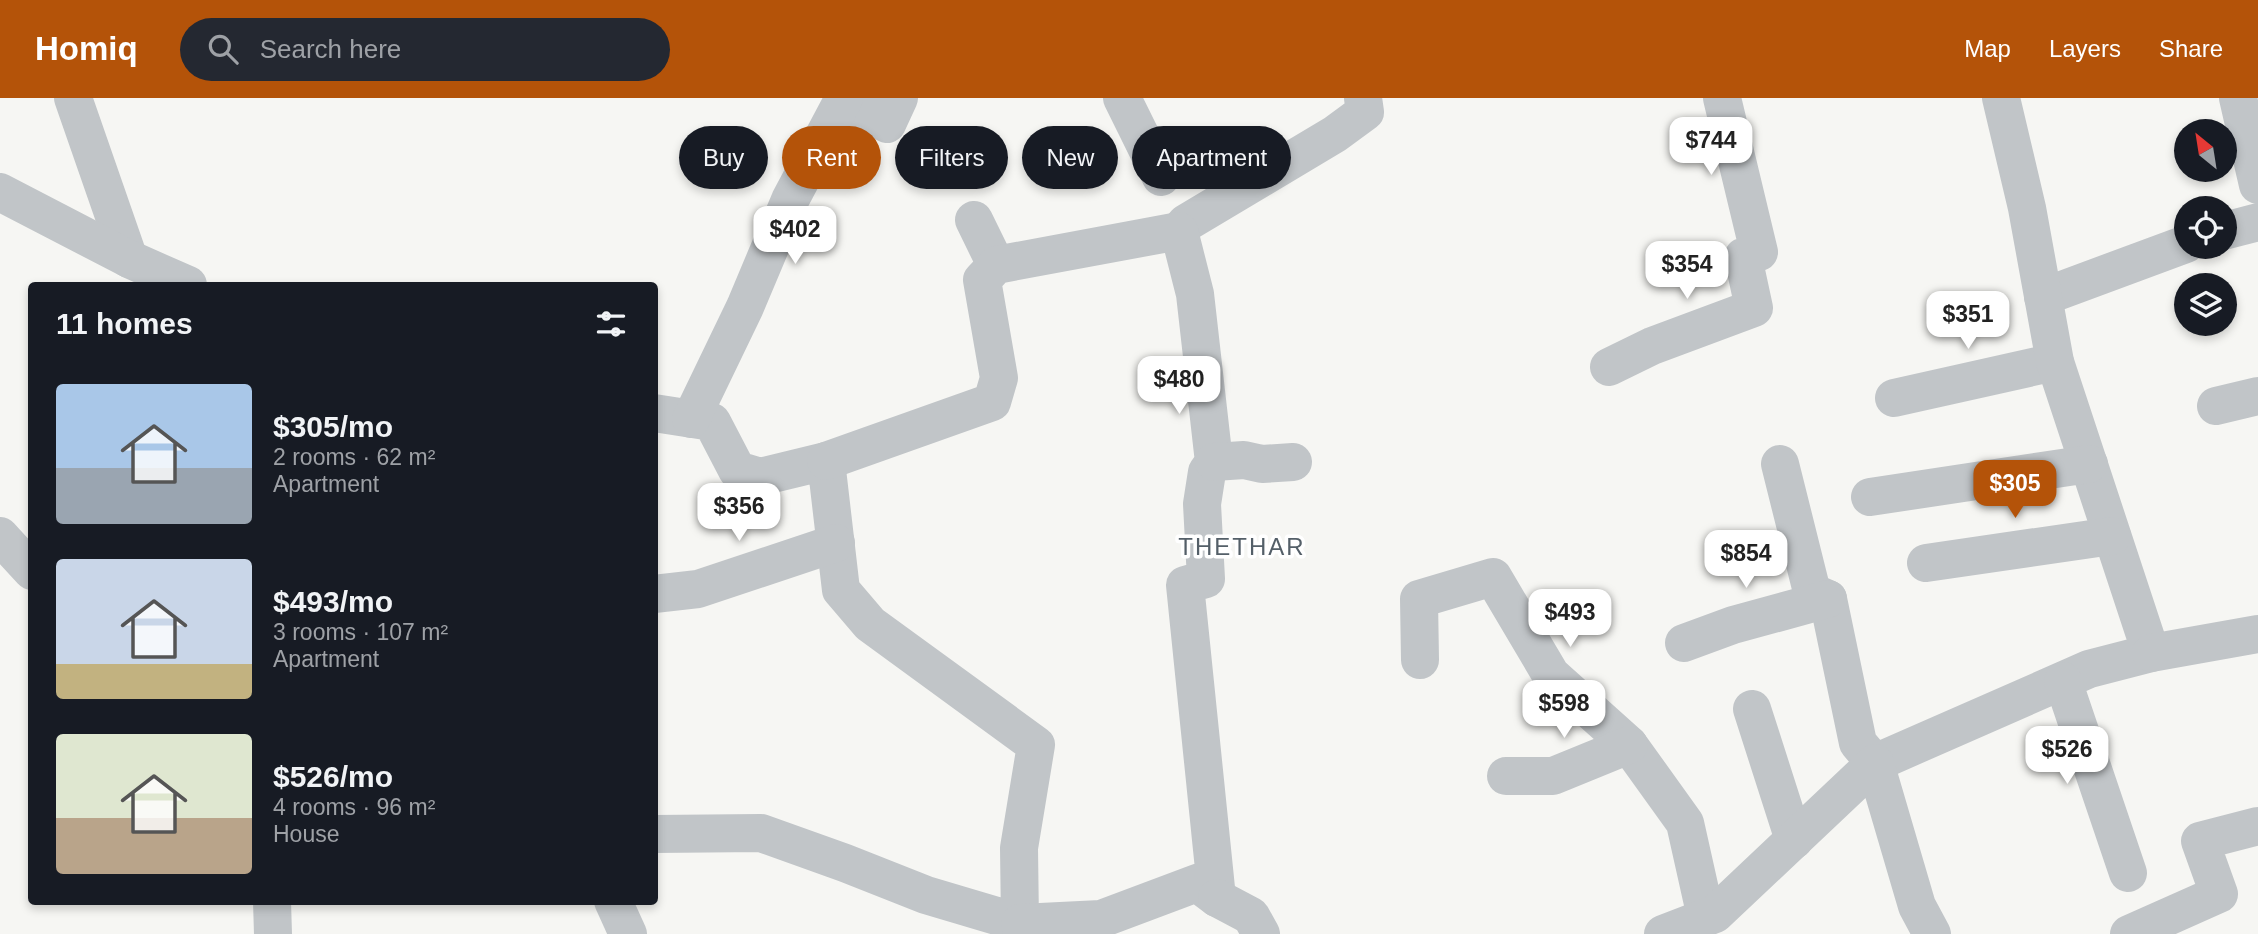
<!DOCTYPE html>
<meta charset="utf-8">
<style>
:root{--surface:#171b24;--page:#242831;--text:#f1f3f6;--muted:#9ea1a6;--accent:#b45309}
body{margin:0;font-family:Helvetica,sans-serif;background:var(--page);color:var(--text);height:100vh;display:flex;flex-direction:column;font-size:26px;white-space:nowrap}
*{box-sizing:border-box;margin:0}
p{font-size:23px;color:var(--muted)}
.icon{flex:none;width:38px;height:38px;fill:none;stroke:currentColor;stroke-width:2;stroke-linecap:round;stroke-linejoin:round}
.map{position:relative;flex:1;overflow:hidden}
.side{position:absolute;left:28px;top:184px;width:630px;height:623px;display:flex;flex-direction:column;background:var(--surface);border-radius:7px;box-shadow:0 4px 10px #0003}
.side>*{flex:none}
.banner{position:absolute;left:679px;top:28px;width:665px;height:63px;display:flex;gap:14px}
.needle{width:46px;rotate:330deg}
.buttons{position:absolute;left:2174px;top:21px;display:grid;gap:14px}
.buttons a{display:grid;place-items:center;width:63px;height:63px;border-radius:50%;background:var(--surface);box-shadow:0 4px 10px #0003;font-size:35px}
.price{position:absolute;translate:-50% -60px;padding:0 16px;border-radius:14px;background:#fff;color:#222;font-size:23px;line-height:46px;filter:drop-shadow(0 2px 4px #0008)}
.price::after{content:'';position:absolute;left:50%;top:42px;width:21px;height:16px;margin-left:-10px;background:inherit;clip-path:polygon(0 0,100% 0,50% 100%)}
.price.selected{background:var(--accent);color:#fff}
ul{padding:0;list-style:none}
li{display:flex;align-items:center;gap:21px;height:175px;padding:0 28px}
li span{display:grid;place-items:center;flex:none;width:196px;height:140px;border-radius:7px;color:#555}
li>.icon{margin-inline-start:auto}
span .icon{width:84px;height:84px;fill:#fffc;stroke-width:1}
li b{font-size:30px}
h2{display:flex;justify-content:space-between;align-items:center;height:84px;padding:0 28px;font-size:30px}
.pill{padding:0 24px;border-radius:32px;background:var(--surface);box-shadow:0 4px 10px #0003;font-size:24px;line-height:63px}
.pill.selected{background:var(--accent);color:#fff}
header{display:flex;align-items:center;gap:42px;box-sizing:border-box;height:98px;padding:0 35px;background:var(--accent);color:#fff}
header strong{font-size:33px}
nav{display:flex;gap:38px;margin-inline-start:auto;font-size:24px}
.search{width:490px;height:63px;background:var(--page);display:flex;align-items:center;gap:18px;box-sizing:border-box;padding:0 24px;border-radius:38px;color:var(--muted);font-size:26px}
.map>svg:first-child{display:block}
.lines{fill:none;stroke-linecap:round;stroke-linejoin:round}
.minor{stroke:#c1c5c8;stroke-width:38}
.labels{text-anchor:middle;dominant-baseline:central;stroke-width:7;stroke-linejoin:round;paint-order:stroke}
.quarter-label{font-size:24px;letter-spacing:2px;fill:#545f68;stroke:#fff}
</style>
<header>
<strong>Homiq</strong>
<div class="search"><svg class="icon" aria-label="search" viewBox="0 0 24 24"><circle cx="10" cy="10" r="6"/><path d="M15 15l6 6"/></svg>Search here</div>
<nav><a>Map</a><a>Layers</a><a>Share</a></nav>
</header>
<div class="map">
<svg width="2258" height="836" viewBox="0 0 2258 836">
<rect width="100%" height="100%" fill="#f6f6f3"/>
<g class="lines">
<g class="minor">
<polyline points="73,0 129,161"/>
<polyline points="1122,0 1161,79"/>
<polyline points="2238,0 2258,87"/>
<polyline points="843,3 887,26 899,0"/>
<polyline points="0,94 129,161 188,187"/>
<polyline points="974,122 996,167"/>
<polyline points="1179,133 1186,125 1335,36 1365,14 1363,0"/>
<polyline points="2224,133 2258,124"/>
<polyline points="2043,199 2186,146"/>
<polyline points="1609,269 1652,248 1754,210 1743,159 1759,154 1722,0"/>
<polyline points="1894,300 2055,264"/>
<polyline points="2216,308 2258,298"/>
<polyline points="654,315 712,324 737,372 760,379 826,363 841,492 870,526 1036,647 1019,750 1020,825 926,797 845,765 761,735 654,736"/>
<polyline points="691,321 745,209 790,102 844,0"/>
<polyline points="826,363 992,304 999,280 982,182 996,167 1179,133 1195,196 1214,364 1207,374 1202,406 1206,481 1185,487 1217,800 1197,785 1101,821 1020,825 1022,836"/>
<polyline points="1214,364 1244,362 1262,366 1293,364"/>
<polyline points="1780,366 1812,494 1828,501 1858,645 1875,665 2089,571 2151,555 2055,264 2027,110 2001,0"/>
<polyline points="1870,399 2089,366"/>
<polyline points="0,438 32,473"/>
<polyline points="1926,465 2112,438"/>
<polyline points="654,496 698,491 836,445"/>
<polyline points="1684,545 1733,527 1828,501"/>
<polyline points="2151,555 2258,536"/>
<polyline points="1420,562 1419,501 1493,479 1551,577 1629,647 1685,725 1706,819"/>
<polyline points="2063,583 2128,775"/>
<polyline points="1752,611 1794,742"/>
<polyline points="1506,678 1553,678 1629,647"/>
<polyline points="1217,800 1251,818 1261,836"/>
<polyline points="272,803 273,836"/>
<polyline points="613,803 628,836"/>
<polyline points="1663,836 1715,816 1875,665 1917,808 1932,836"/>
<polyline points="2129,836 2219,796 2200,743 2258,728"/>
</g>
</g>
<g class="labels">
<g class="quarter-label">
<text x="1242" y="448">THETHAR</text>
</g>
</g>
</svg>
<div class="buttons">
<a><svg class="needle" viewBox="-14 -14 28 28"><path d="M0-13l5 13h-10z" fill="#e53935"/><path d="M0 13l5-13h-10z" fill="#9ea1a6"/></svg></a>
<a><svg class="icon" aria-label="locate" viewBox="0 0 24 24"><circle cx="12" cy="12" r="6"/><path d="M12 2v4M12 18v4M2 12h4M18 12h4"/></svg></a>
<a><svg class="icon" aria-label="layers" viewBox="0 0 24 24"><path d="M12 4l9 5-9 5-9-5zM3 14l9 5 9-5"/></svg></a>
</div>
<b class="price" style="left:1711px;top:79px">$744</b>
<b class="price" style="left:795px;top:168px">$402</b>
<b class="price" style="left:1687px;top:203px">$354</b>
<b class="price" style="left:1968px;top:253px">$351</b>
<b class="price" style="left:1179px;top:318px">$480</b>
<b class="price selected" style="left:2015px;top:422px">$305</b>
<b class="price" style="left:739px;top:445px">$356</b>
<b class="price" style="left:1746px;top:492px">$854</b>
<b class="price" style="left:1570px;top:551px">$493</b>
<b class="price" style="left:1564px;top:642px">$598</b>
<b class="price" style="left:2067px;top:688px">$526</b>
<div class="banner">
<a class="pill">Buy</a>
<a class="pill selected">Rent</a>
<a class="pill">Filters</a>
<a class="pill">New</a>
<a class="pill">Apartment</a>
</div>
<section class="side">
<h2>11 homes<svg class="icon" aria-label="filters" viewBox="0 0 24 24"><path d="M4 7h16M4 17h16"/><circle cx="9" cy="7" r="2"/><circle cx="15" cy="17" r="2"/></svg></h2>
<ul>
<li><span style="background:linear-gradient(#a9c7e8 60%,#9aa5b1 0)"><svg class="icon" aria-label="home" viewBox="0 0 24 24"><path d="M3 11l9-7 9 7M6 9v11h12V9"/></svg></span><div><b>$305/mo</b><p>2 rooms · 62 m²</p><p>Apartment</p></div></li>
<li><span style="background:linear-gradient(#c9d6e8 75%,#c2b280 0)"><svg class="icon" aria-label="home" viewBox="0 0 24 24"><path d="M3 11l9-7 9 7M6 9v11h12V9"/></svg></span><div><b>$493/mo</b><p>3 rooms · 107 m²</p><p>Apartment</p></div></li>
<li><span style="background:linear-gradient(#dfe7d0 60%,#b9a48a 0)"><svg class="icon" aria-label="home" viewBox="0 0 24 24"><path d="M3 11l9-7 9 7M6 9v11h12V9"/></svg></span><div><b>$526/mo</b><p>4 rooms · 96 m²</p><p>House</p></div></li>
</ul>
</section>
</div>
